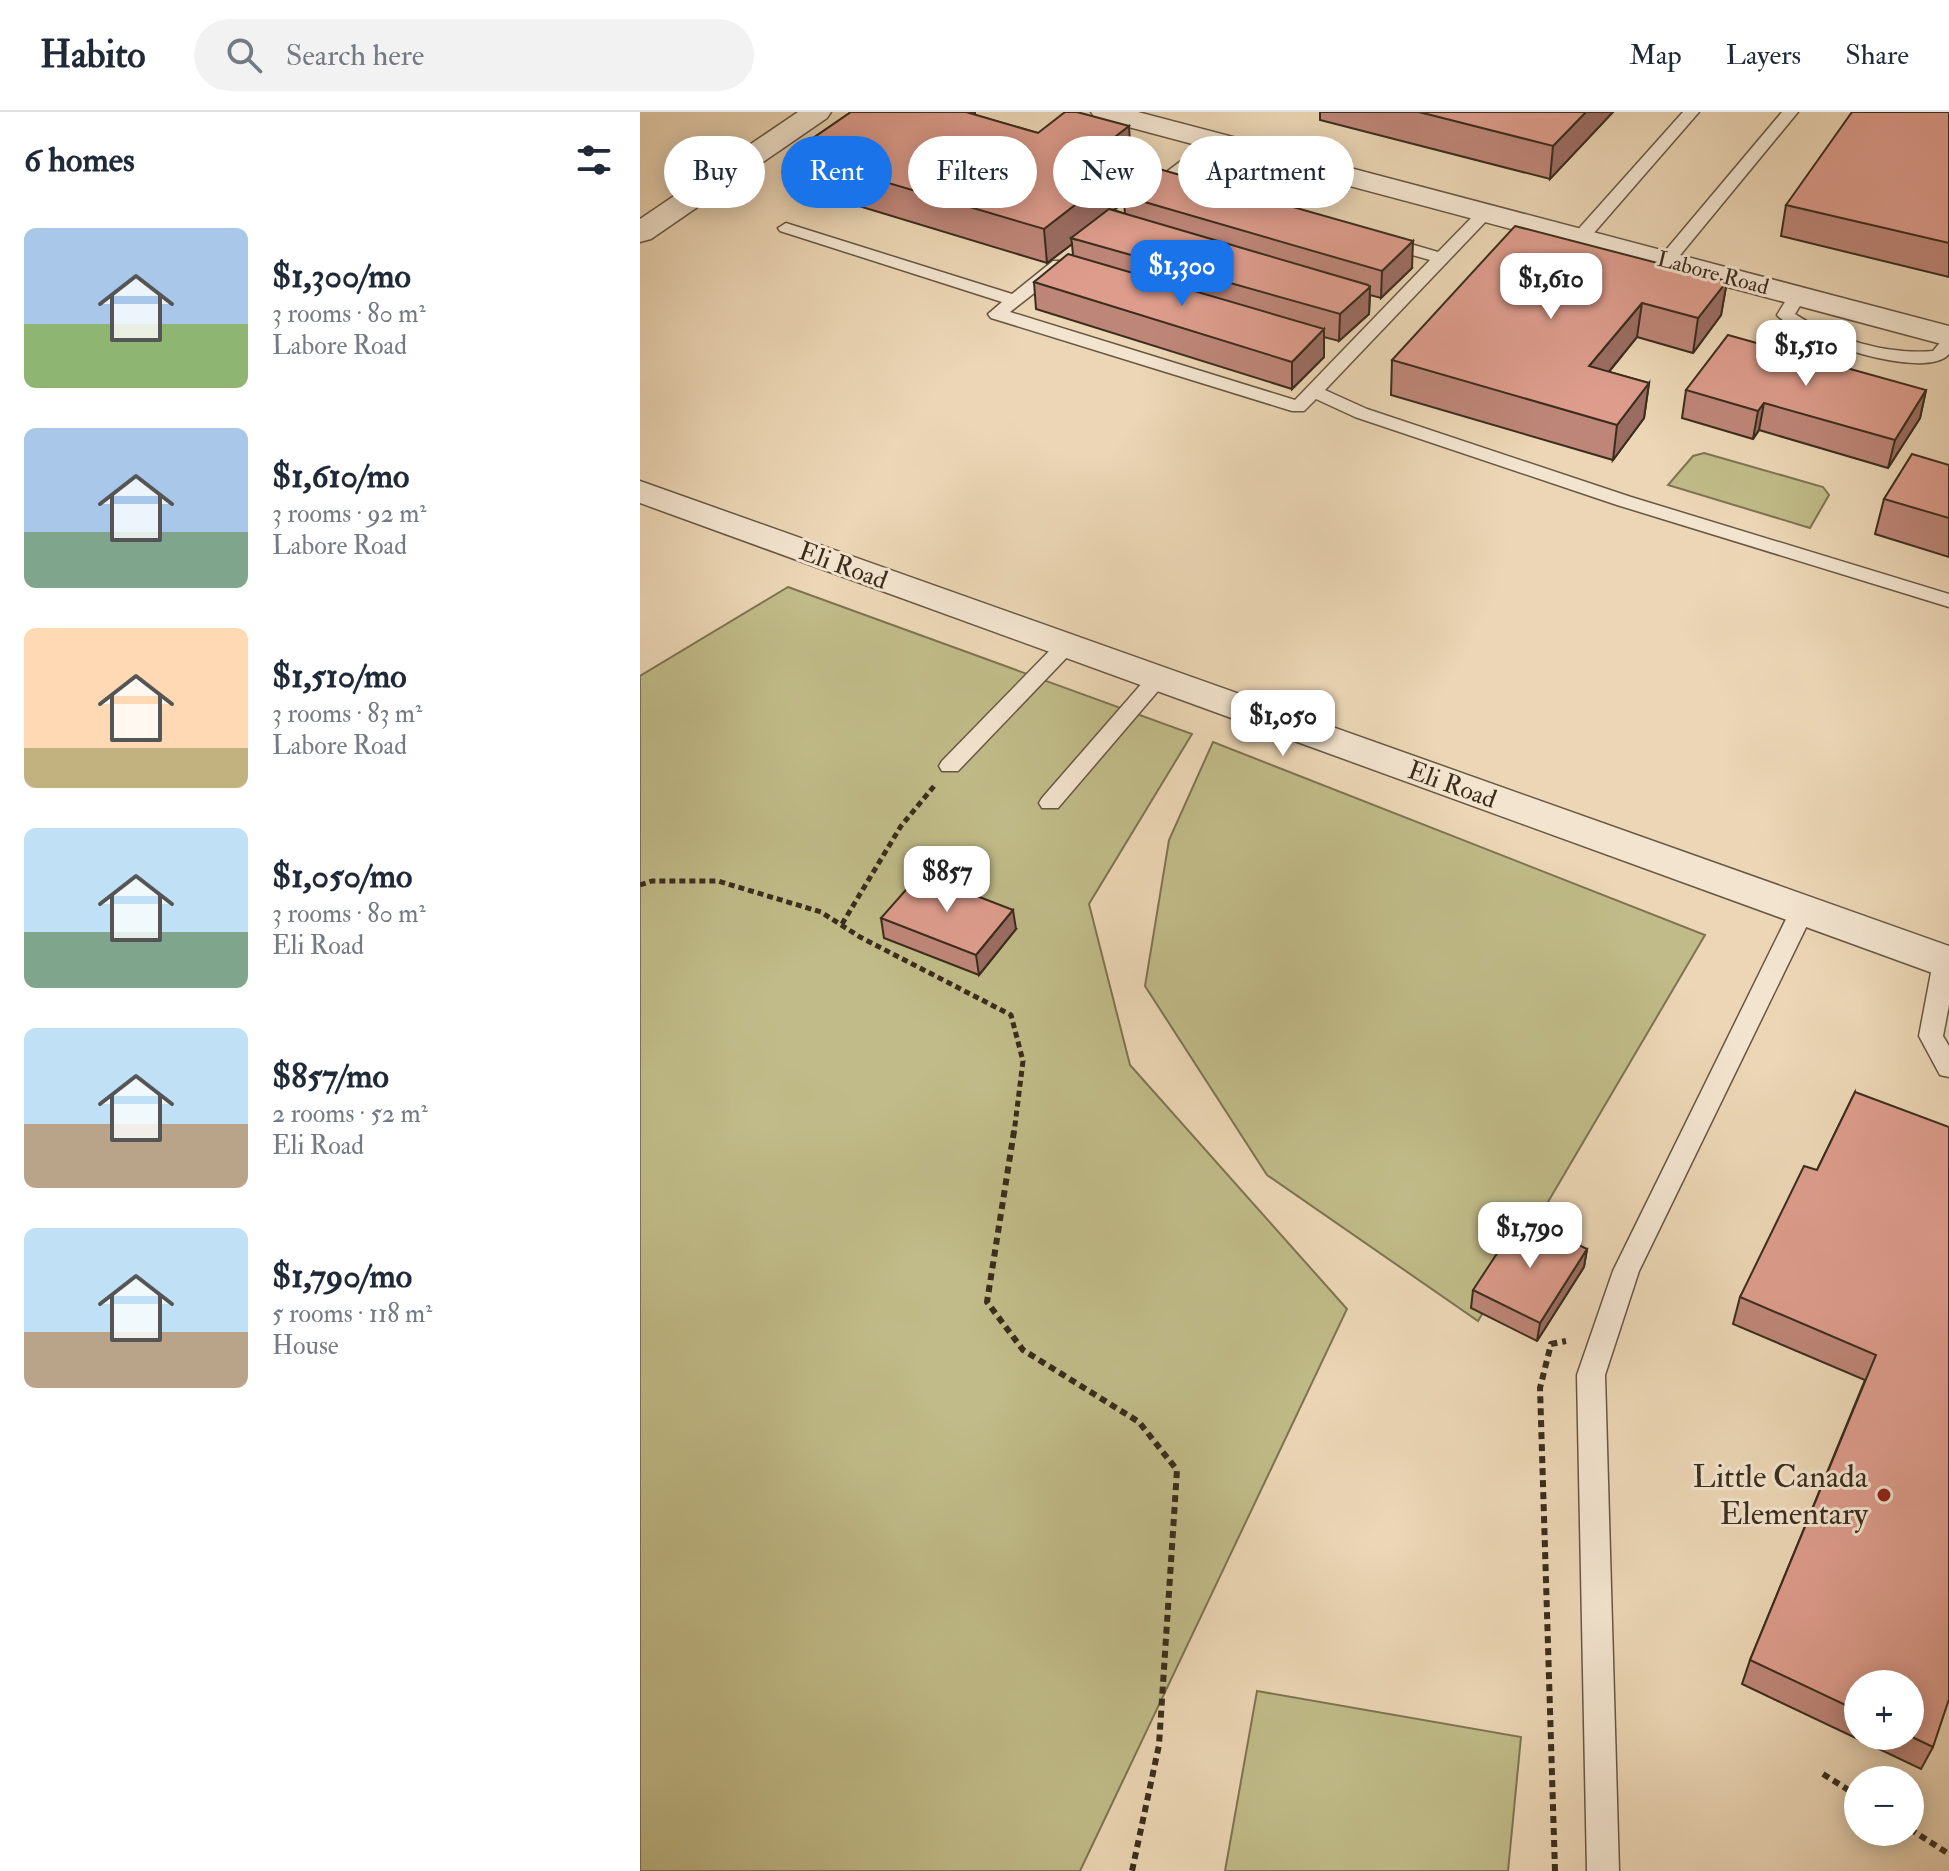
<!DOCTYPE html>
<meta charset="utf-8">
<style>
:root{--surface:#fff;--page:#f2f2f3;--text:#1f2937;--muted:#747a83;--line:#e0e1e3;--accent:#1a73e8}
body{margin:0;font-family:"IM FELL Double Pica",serif;background:var(--page);color:var(--text);height:100vh;display:flex;flex-direction:column;font-size:30px;white-space:nowrap}
*{box-sizing:border-box;margin:0}
p{font-size:26px;color:var(--muted)}
.icon{flex:none;width:44px;height:44px;fill:none;stroke:currentColor;stroke-width:2;stroke-linecap:round;stroke-linejoin:round}
.map{position:relative;flex:1;overflow:hidden}
.side{display:flex;flex-direction:column;background:var(--surface);width:640px}
.side>*{flex:none}
.top-card{position:absolute;left:24px;top:24px;width:760px;height:72px;display:flex;gap:16px}
.buttons{position:absolute;left:1204px;top:1558px;display:grid;gap:16px}
.buttons a{display:grid;place-items:center;width:80px;height:80px;border-radius:50%;background:var(--surface);box-shadow:0 4px 20px #0003;font-size:40px}
.price{position:absolute;translate:-50% -68px;padding:0 18px;border-radius:16px;background:#fff;color:#222;font-size:26px;line-height:52px;filter:drop-shadow(0 2px 4px #0008)}
.price::after{content:'';position:absolute;left:50%;top:48px;width:24px;height:18px;margin-left:-12px;background:inherit;clip-path:polygon(0 0,100% 0,50% 100%)}
.price.selected{background:var(--accent);color:#fff}
ul{padding:0;list-style:none}
li{display:flex;align-items:center;gap:24px;height:200px;padding:0 24px}
li span{display:grid;place-items:center;flex:none;width:224px;height:160px;border-radius:12px;color:#555}
li>.icon{margin-inline-start:auto}
span .icon{width:96px;height:96px;fill:#fffc;stroke-width:1}
li b{font-size:34px}
h2{display:flex;justify-content:space-between;align-items:center;height:96px;padding:0 24px;font-size:34px}
.chip{padding:0 28px;border-radius:36px;background:var(--surface);box-shadow:0 4px 20px #0003;font-size:28px;line-height:72px}
.chip.selected{background:var(--accent);color:#fff}
header{display:flex;align-items:center;gap:48px;box-sizing:border-box;height:112px;padding:0 40px;background:var(--surface);border-bottom:2px solid var(--line)}
header strong{font-size:38px}
nav{display:flex;gap:44px;margin-inline-start:auto;font-size:28px}
.search{width:560px;height:72px;background:var(--page);display:flex;align-items:center;gap:20px;box-sizing:border-box;padding:0 28px;border-radius:44px;color:var(--muted);font-size:30px}
main{display:flex;flex:1;min-height:0}
.map>svg:first-child{display:block}
.green{fill:#c0bb88;stroke:#7d7452;stroke-width:2}
.lines{fill:none;stroke-linecap:round;stroke-linejoin:round}
.service-casing{stroke:#665742;stroke-width:3}
.minor-casing{stroke:#665742;stroke-width:3}
.tertiary-casing{stroke:#665742;stroke-width:3}
.path-far1{stroke:#3a2d1c;stroke-width:5;stroke-dasharray:6 4;stroke-linecap:butt}
.path{stroke:#3a2d1c;stroke-width:6;stroke-dasharray:7 5;stroke-linecap:butt}
.service{fill:#f3e4cf;fill-rule:evenodd}
.minor{fill:#f3e4cf;fill-rule:evenodd}
.tertiary{fill:#f3e4cf;fill-rule:evenodd}
.wall{fill:#be8678;stroke:#3a2d1c;stroke-width:2;fill-rule:evenodd}
.shaded-wall{fill:#9b6d62;stroke:#3a2d1c;stroke-width:2}
.building{fill:#dd9c8c;stroke:#3a2d1c;stroke-width:2}
.poi-dot{fill:#8f2418;stroke:#f3e4cf;stroke-width:3}
.labels{text-anchor:middle;dominant-baseline:central;stroke-width:6;stroke-linejoin:round;paint-order:stroke}
.far-street-label{font-size:22px;fill:#3a2d1c;stroke:#f3e4cf}
.street-label{font-size:26px;fill:#3a2d1c;stroke:#f3e4cf}
.near-poi-label{font-size:32px;fill:#3a2d1c;stroke:#f3e4cf;text-anchor:end}
</style>
<header>
<strong>Habito</strong>
<div class="search"><svg class="icon" aria-label="search" viewBox="0 0 24 24"><circle cx="10" cy="10" r="6"/><path d="M15 15l6 6"/></svg>Search here</div>
<nav><a>Map</a><a>Layers</a><a>Share</a></nav>
</header>
<main>
<section class="side">
<h2>6 homes<svg class="icon" aria-label="filters" viewBox="0 0 24 24"><path d="M4 7h16M4 17h16"/><circle cx="9" cy="7" r="2"/><circle cx="15" cy="17" r="2"/></svg></h2>
<ul>
<li><span style="background:linear-gradient(#a9c7e8 60%,#8fb573 0)"><svg class="icon" aria-label="home" viewBox="0 0 24 24"><path d="M3 11l9-7 9 7M6 9v11h12V9"/></svg></span><div><b>$1,300/mo</b><p>3 rooms · 80 m²</p><p>Labore Road</p></div></li>
<li><span style="background:linear-gradient(#a9c7e8 65%,#7fa58c 0)"><svg class="icon" aria-label="home" viewBox="0 0 24 24"><path d="M3 11l9-7 9 7M6 9v11h12V9"/></svg></span><div><b>$1,610/mo</b><p>3 rooms · 92 m²</p><p>Labore Road</p></div></li>
<li><span style="background:linear-gradient(#ffd9b3 75%,#c2b280 0)"><svg class="icon" aria-label="home" viewBox="0 0 24 24"><path d="M3 11l9-7 9 7M6 9v11h12V9"/></svg></span><div><b>$1,510/mo</b><p>3 rooms · 83 m²</p><p>Labore Road</p></div></li>
<li><span style="background:linear-gradient(#bfe0f5 65%,#7fa58c 0)"><svg class="icon" aria-label="home" viewBox="0 0 24 24"><path d="M3 11l9-7 9 7M6 9v11h12V9"/></svg></span><div><b>$1,050/mo</b><p>3 rooms · 80 m²</p><p>Eli Road</p></div></li>
<li><span style="background:linear-gradient(#bfe0f5 60%,#b9a48a 0)"><svg class="icon" aria-label="home" viewBox="0 0 24 24"><path d="M3 11l9-7 9 7M6 9v11h12V9"/></svg></span><div><b>$857/mo</b><p>2 rooms · 52 m²</p><p>Eli Road</p></div></li>
<li><span style="background:linear-gradient(#bfe0f5 65%,#b9a48a 0)"><svg class="icon" aria-label="home" viewBox="0 0 24 24"><path d="M3 11l9-7 9 7M6 9v11h12V9"/></svg></span><div><b>$1,790/mo</b><p>5 rooms · 118 m²</p><p>House</p></div></li>
</ul>
</section>
<div class="map">
<svg width="1309" height="1759" viewBox="0 0 1309 1759">
<rect width="100%" height="100%" fill="#ecd6b5"/>
<filter id="stains"><feTurbulence type="fractalNoise" baseFrequency=".0025" numOctaves="4"/><feColorMatrix values="0 0 0 0 .2 0 0 0 0 .09 0 0 0 0 .02 0 0 0 .5 -.17"/></filter>
<radialGradient id="worn" r=".72"><stop offset=".6" stop-color="#630" stop-opacity="0"/><stop offset="1" stop-color="#630" stop-opacity=".3"/></radialGradient>
<g class="green">
<polygon points="1064,341 1183,375 1189,383 1170,416 1028,373 1053,344"/>
<polygon points="148,475 552,622 449,792 490,953 707,1197 440,1759 0,1759 0,564"/>
<polygon points="573,630 1065,823 838,1209 627,1063 505,874 529,728"/>
<polygon points="617,1579 881,1625 868,1759 585,1759"/>
</g>
<g class="lines">
<g class="service-casing">
<g id="service">
<polygon points="1043,0 1059,0 946,130 934,130 932,126 934,122"/>
<polygon points="1142,0 1158,0 1032,153 1020,153 1018,149 1020,145"/>
<polygon points="574,24 582,29 580,32 516,83 504,83 504,77"/>
<polygon points="845,96 853,101 851,104 685,278 727,297 991,385 1309,482 1309,495 977,393 715,305 676,287 664,299 652,299 351,206 348,202 362,190 140,119 138,116 146,111 152,113 372,182 413,149 425,149 427,153 425,157 370,200 655,288 790,148 737,133 735,129 737,125 743,124 798,140 839,98"/>
<path d="M1157,179L1166,184L1155,202C1192,227 1248,243 1293,239L1303,227L1309,226V242C1285,270 1158,227 1137,203L1151,180Z"/>
<polygon points="426,527 436,534 433,539 318,659 302,659 299,654 302,649 419,529"/>
<polygon points="517,560 527,567 524,572 418,696 402,696 399,691 402,686 510,562"/>
<polygon points="1162,791 1170,793 1174,799 999,1159 965,1263 979,1759 947,1759 937,1263 973,1159 1150,799 1154,793"/>
<polygon points="1305,841 1309,843 1309,893 1303,924 1309,934 1309,965 1300,963 1279,924 1293,850 1297,844"/>
</g>
</g>
<g class="minor-casing">
<polygon id="minor" points="0,369 1309,834 1309,867 0,391"/>
</g>
<g class="tertiary-casing">
<g id="tertiary">
<polygon points="158,0 191,0 187,6 11,127 0,130 0,107"/>
<polygon points="451,0 498,0 1309,214 1309,234 455,6"/>
</g>
</g>
<g class="path-far1">
<polyline points="0,773 12,769 78,769 181,800 220,825 371,903 383,949 374,1021"/>
<polyline points="202,812 261,714 295,673"/>
</g>
<g class="path">
<polyline points="374,1019 347,1190 383,1238 499,1310 537,1358 519,1633 492,1759"/>
<polyline points="1183,1662 1218,1684"/>
<polyline points="1270,1717 1309,1742"/>
<polyline points="915,1759 900,1276 911,1232 926,1229"/>
</g>
<use href="#service" class="service"/>
<use href="#minor" class="minor"/>
<use href="#tertiary" class="tertiary"/>
</g>
<g class="wall">
<path d="M211,0H335V3L398,21L490,42L498,44L500,72L772,156L741,186L730,183L729,202L699,229L684,225V245L652,277L396,197L394,170L433,143L432,132L407,151L156,75L150,42ZM484,90L485,102L474,98L480,93Z"/>
<polygon points="680,0 973,0 910,67 680,8"/>
<polygon points="1309,0 1309,165 1141,124 1146,93"/>
<polygon points="1087,169 1081,203 1053,241 997,225 969,260 1009,271 1004,306 973,348 751,283 752,248"/>
<polygon points="1046,278 1286,278 1280,306 1248,356 1119,318 1113,327 1042,306"/>
<polygon points="1309,353 1309,445 1235,422 1244,387"/>
<polygon points="241,806 376,817 339,863 244,826"/>
<path d="M1215,980L1293,1635L1281,1657L1102,1572L1110,1548L1225,1268L1093,1212L1100,1185L1177,1058ZM1218,1572L1270,1624H1218Z"/>
<polygon points="947,1137 944,1155 897,1229 831,1196 833,1178"/>
</g>
<g class="shaded-wall">
<polygon points="946,0 973,0 910,67 913,34"/>
<polygon points="489,14 491,47 463,34"/>
<polygon points="498,44 500,78 484,84 484,90 437,128 431,126 432,132 407,151 404,117"/>
<polygon points="773,129 772,156 741,186 742,159"/>
<polygon points="1087,169 1081,203 1053,241 1058,206"/>
<polygon points="730,175 729,202 699,229 700,202"/>
<polygon points="1002,191 997,225 945,289 949,254"/>
<polygon points="684,217 684,245 652,277 652,250"/>
<polygon points="1009,271 1004,306 973,348 977,313"/>
<polygon points="1286,278 1280,306 1248,356 1255,328"/>
<polygon points="1124,291 1119,318 1113,327 1118,299"/>
<polygon points="373,798 376,817 339,863 336,843"/>
<polygon points="947,1137 944,1155 897,1229 900,1211"/>
</g>
<g class="building">
<polygon points="211,0 326,0 398,21 425,0 437,0 489,14 463,34 498,44 404,117 150,42"/>
<polygon points="779,0 946,0 913,34"/>
<polygon points="1212,0 1309,0 1309,131 1146,93"/>
<polygon points="519,57 773,129 742,159 484,84"/>
<polygon points="469,97 728,173 730,175 700,202 431,126"/>
<polygon points="875,114 1087,169 1058,206 1002,191 949,254 1009,271 977,313 752,248"/>
<polygon points="428,142 684,217 652,250 394,170"/>
<polygon points="1088,223 1286,278 1255,328 1124,291 1118,299 1046,278"/>
<polygon points="1272,342 1309,353 1309,406 1244,387"/>
<polygon points="280,762 373,798 336,843 241,806"/>
<polygon points="1215,980 1309,1015 1309,1587 1293,1635 1270,1624 1270,1572 1218,1572 1218,1599 1110,1548 1236,1243 1100,1185 1164,1054 1177,1058"/>
<polygon points="881,1105 947,1137 900,1211 833,1178"/>
</g>
<circle class="poi-dot" cx="1244" cy="1383" r="8"/>
<g class="labels">
<g class="far-street-label">
<text transform="translate(1073 161) rotate(15)">Labore Road</text>
</g>
<g class="street-label">
<text transform="translate(203 454) rotate(20)">Eli Road</text>
<text transform="translate(812 673) rotate(20)">Eli Road</text>
</g>
<g class="near-poi-label">
<text x="1228" y="1365">Little Canada<tspan x="1228" dy="37">Elementary</tspan></text>
</g>
</g>
<rect width="100%" height="100%" filter="url(#stains)"/>
<rect width="100%" height="100%" fill="url(#worn)"/>
</svg>
<div class="buttons">
<a>+</a>
<a>−</a>
</div>
<b class="price selected" style="left:542px;top:196px">$1,300</b>
<b class="price" style="left:911px;top:209px">$1,610</b>
<b class="price" style="left:1166px;top:276px">$1,510</b>
<b class="price" style="left:643px;top:646px">$1,050</b>
<b class="price" style="left:307px;top:802px">$857</b>
<b class="price" style="left:890px;top:1158px">$1,790</b>
<div class="top-card">
<a class="chip">Buy</a>
<a class="chip selected">Rent</a>
<a class="chip">Filters</a>
<a class="chip">New</a>
<a class="chip">Apartment</a>
</div>
</div>
</main>
